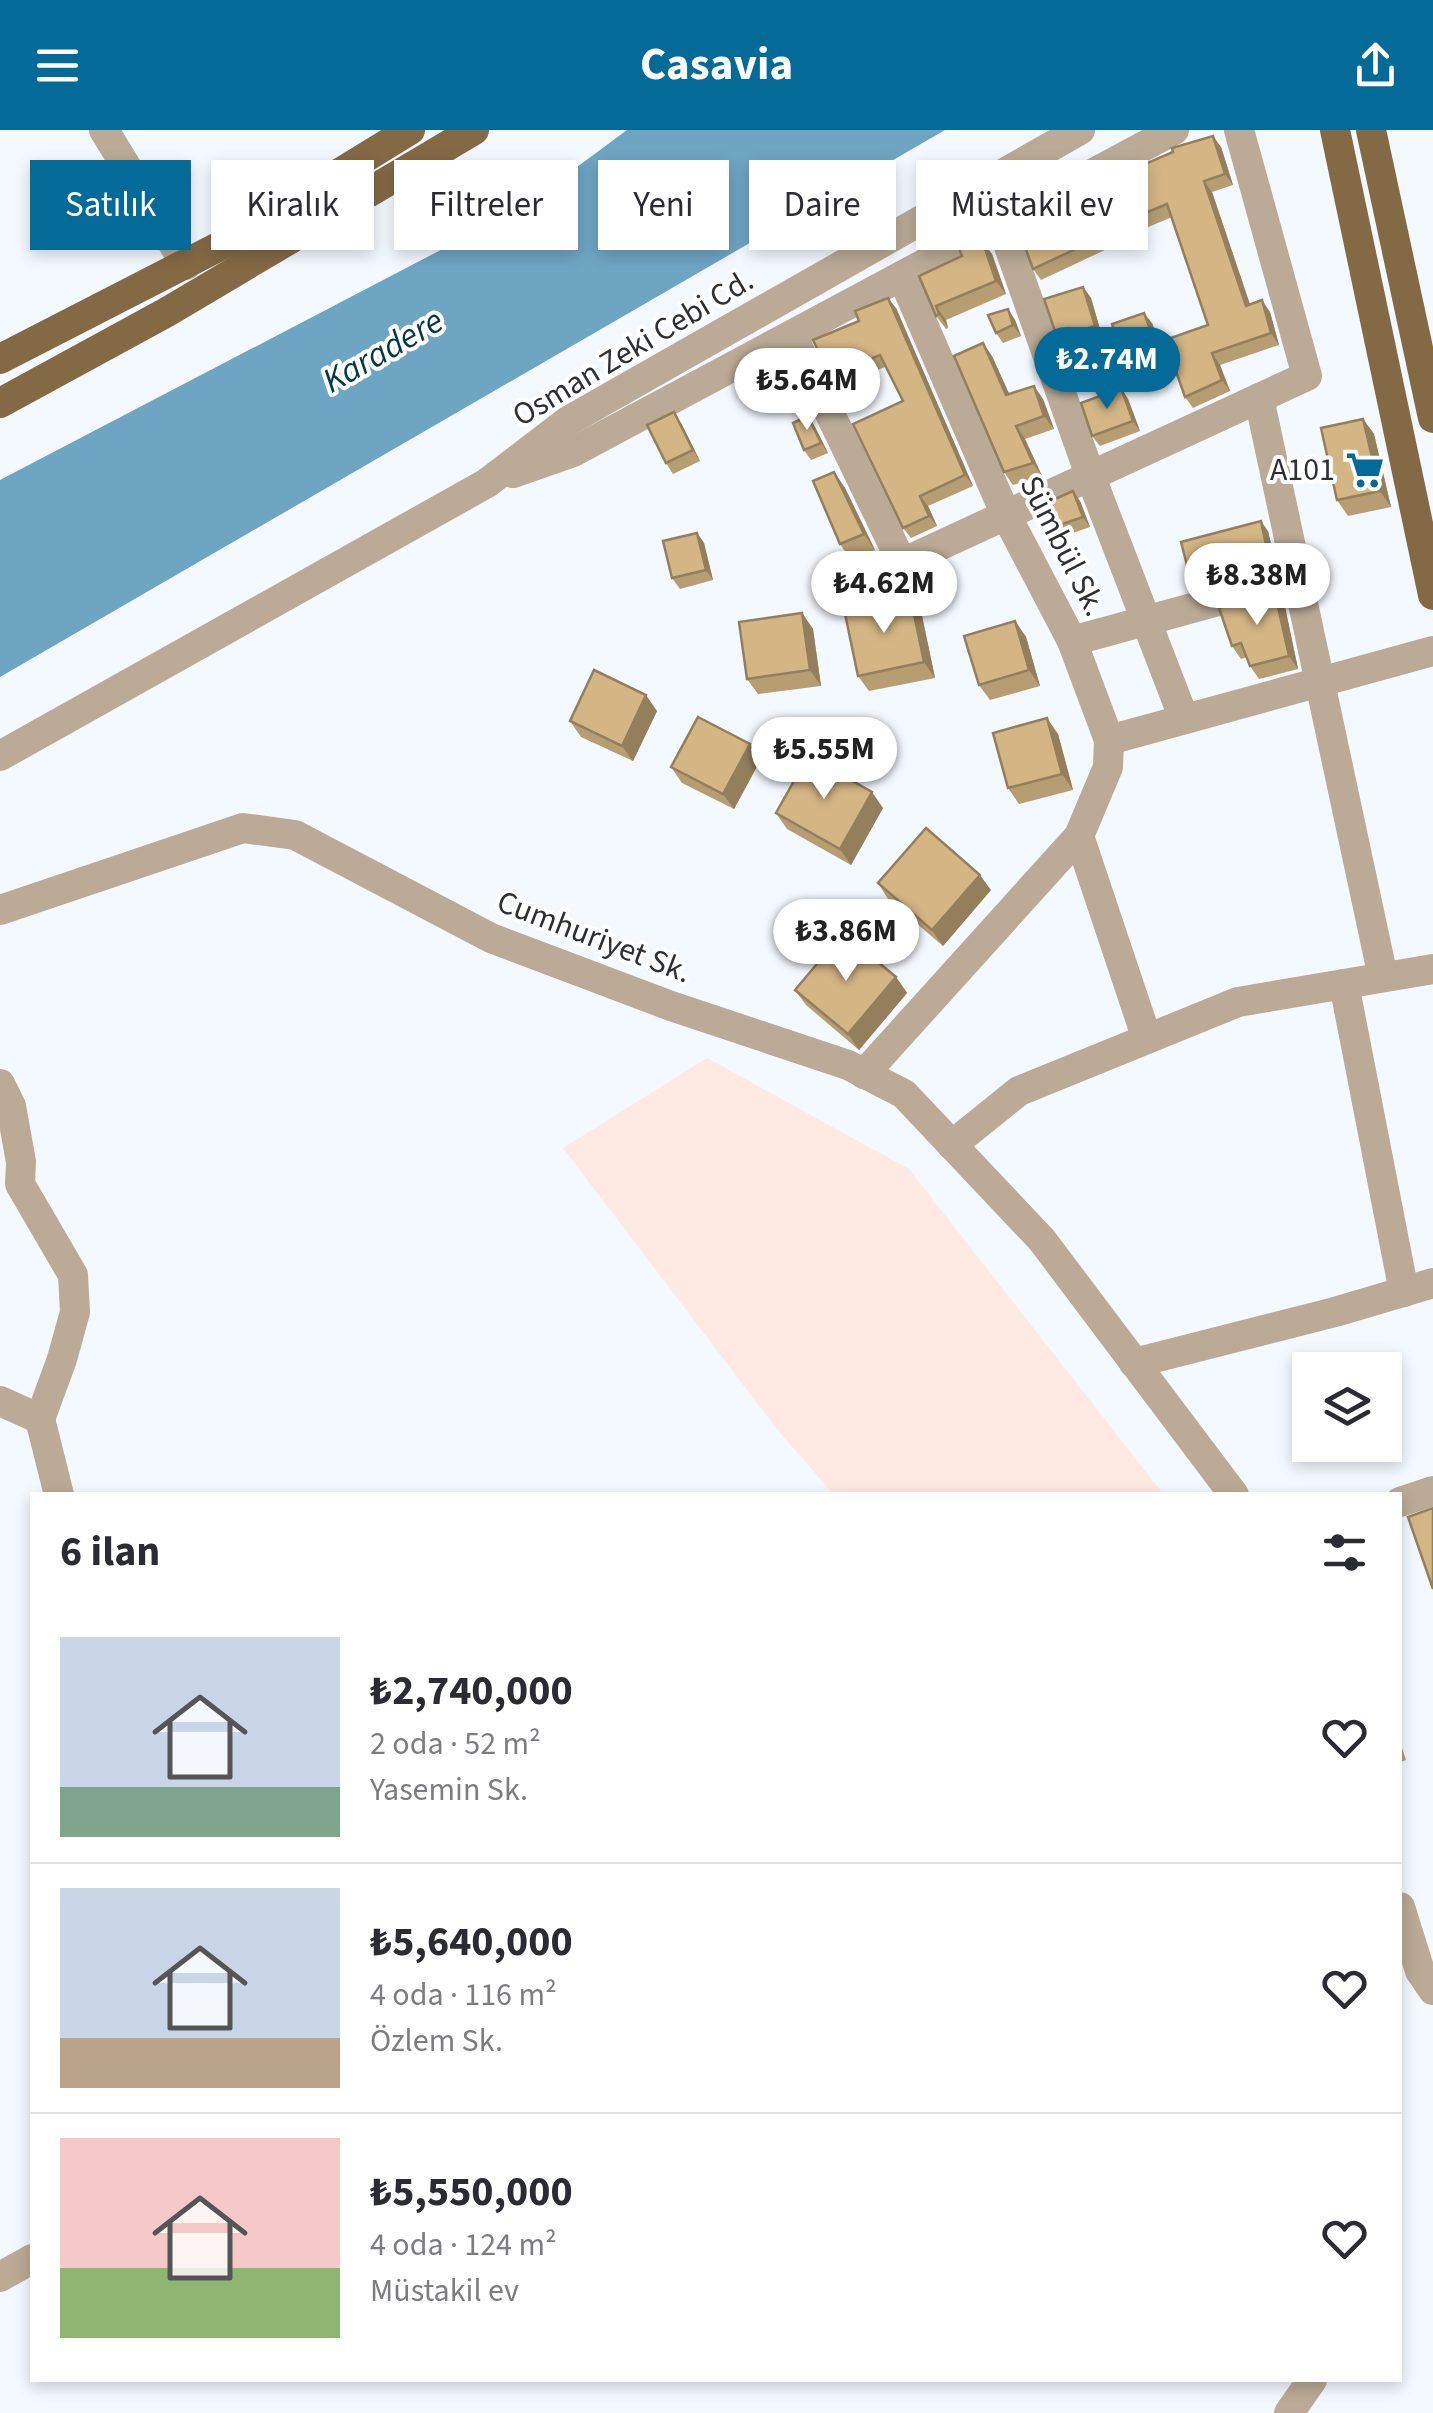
<!DOCTYPE html>
<html lang="tr">
<meta charset="utf-8">
<style>
:root{--surface:#fff;--page:#f7f7f7;--text:#2b2b33;--muted:#7c7c81;--line:#e1e1e2;--accent:#046a98}
body{margin:0;font-family:"Source Sans 3",sans-serif;background:var(--page);color:var(--text);height:100vh;display:flex;flex-direction:column;font-size:38px;white-space:nowrap}
*{box-sizing:border-box;margin:0}
p{font-size:32px;color:var(--muted)}
.icon{flex:none;width:55px;height:55px;fill:none;stroke:currentColor;stroke-width:2;stroke-linecap:round;stroke-linejoin:round}
.map{position:relative;flex:1;overflow:hidden}
.details{position:absolute;left:30px;top:1362px;width:1372px;height:890px;display:flex;flex-direction:column;background:var(--surface);border-radius:0px;box-shadow:0 5px 15px #0003}
.details>*{flex:none}
.hud{position:absolute;left:30px;top:30px;width:1375px;height:90px;display:flex;gap:20px}
.controls{position:absolute;left:1292px;top:1222px;display:grid;gap:20px}
.controls a{display:grid;place-items:center;width:110px;height:110px;border-radius:0px;background:var(--surface);box-shadow:0 5px 15px #0003;font-size:50px}
.price{position:absolute;translate:-50% -85px;padding:0 22px;border-radius:35px;background:#fff;color:#222;font-size:32px;line-height:65px;filter:drop-shadow(0 2px 5px #0008)}
.price::after{content:'';position:absolute;left:50%;top:60px;width:30px;height:22px;margin-left:-15px;background:inherit;clip-path:polygon(0 0,100% 0,50% 100%)}
.price.on{background:var(--accent);color:#fff}
ul{padding:0;list-style:none}
li{display:flex;align-items:center;gap:30px;height:250px;padding:0 30px}
li+li{border-top:2px solid var(--line)}
li span{display:grid;place-items:center;flex:none;width:280px;height:200px;border-radius:0px;color:#555}
li>.icon{margin-inline-start:auto}
span .icon{width:120px;height:120px;fill:#fffc;stroke-width:1}
li b{font-size:42px}
h2{display:flex;justify-content:space-between;align-items:center;height:120px;padding:0 30px;font-size:42px}
.tag{padding:0 35px;border-radius:0px;background:var(--surface);box-shadow:0 5px 15px #0003;font-size:35px;line-height:90px}
.tag.on{background:var(--accent);color:#fff}
header{display:flex;justify-content:space-between;align-items:center;height:130px;padding:0 30px;background:var(--accent);color:#fff;font-size:45px;font-weight:700}
.map>svg:first-child{display:block}
.industrial{fill:#fee9e3}
.water{fill:#6ea5c3}
.lines{fill:none;stroke-linecap:round;stroke-linejoin:round}
.minor{stroke:#baaa96;stroke-width:30}
.major{stroke:#846945;stroke-width:30}
.wall{fill:#b69d72}
.shaded-wall{fill:#947f5d}
.building{fill:#d4b685;stroke:#947f5d;stroke-width:2.5}
.labels{text-anchor:middle;dominant-baseline:central;stroke-width:8;stroke-linejoin:round;paint-order:stroke}
.street-label{font-size:32px;fill:#2d2f32;stroke:#fff}
.poi-label{font-size:32px;fill:#2d2f32;stroke:#fff;text-anchor:end}
.water-label{font-size:35px;font-style:italic;fill:#04374b;stroke:#fff}
</style>
<header><svg class="icon" aria-label="menu" viewBox="0 0 24 24"><path d="M4 6h16M4 12h16M4 18h16"/></svg>Casavia<svg class="icon" aria-label="share" viewBox="0 0 24 24"><path d="M12 15V3M7 8l5-5 5 5M5 13v7h14v-7"/></svg></header>
<div class="map">
<svg width="1433" height="2283" viewBox="0 0 1433 2283">
<rect width="100%" height="100%" fill="#f4f8ff"/>
<polygon class="industrial" points="707,928 909,1039 1164,1365 834,1365 776,1298 563,1018"/>
<polygon class="water" points="627,0 945,0 0,547 0,350 523,77"/>
<g class="lines">
<g class="minor">
<polyline points="104,0 186,135"/>
<polyline points="1001,94 1090,345 1184,589"/>
<polyline points="792,205 902,433 1307,246 1239,0"/>
<polyline points="1259,268 1383,847"/>
<polyline points="513,343 573,322 1174,0"/>
<polyline points="1072,511 1298,449"/>
<polyline points="1109,610 1433,521"/>
<polyline points="0,626 487,353 568,291 1080,0"/>
<polyline points="1079,706 1147,909"/>
<polyline points="0,780 243,698 295,705 491,808 671,876 848,935 904,964 1042,1110 1234,1365"/>
<polyline points="1344,854 1404,1162"/>
<polyline points="864,944 1079,706 1108,637 1109,610 1072,511 1005,383 902,146"/>
<polyline points="0,954 11,976 21,1032 20,1054 73,1145 75,1182 62,1229 40,1289"/>
<polyline points="952,1015 1019,961 1238,872 1433,839"/>
<polyline points="1134,1233 1335,1182 1433,1153"/>
<polyline points="0,1271 40,1289 59,1365"/>
<polyline points="1400,1372 1433,1361"/>
<polyline points="1400,1777 1420,1841 1433,1860"/>
<polyline points="0,2147 32,2129"/>
<polyline points="1289,2283 1312,2250"/>
</g>
<g class="major">
<polyline points="1335,0 1433,465"/>
<polyline points="1371,0 1433,288"/>
<polyline points="0,229 224,114 410,0"/>
<polyline points="0,273 167,182 474,0"/>
</g>
</g>
<g class="wall">
<polygon points="1221,17 1233,55 1212,62 1250,174 1270,182 1279,215 1220,235 1230,261 1193,278 1185,267 1208,195 1172,87 1122,108 1124,111 1041,150 1033,139 1044,86 1110,54"/>
<polygon points="992,124 1006,164 946,190 948,198 946,199 936,186 919,146"/>
<polygon points="1083,157 1091,168 1102,206 1065,217 1057,207"/>
<polygon points="896,178 973,356 928,376 937,396 911,408 903,398 903,271 885,237 837,256 830,245"/>
<polygon points="1008,179 1015,190 1021,206 1003,213 996,203"/>
<polygon points="1152,193 1166,233 1134,244 1126,234"/>
<polygon points="777,221 784,232 802,269 780,277 773,266"/>
<polygon points="992,226 1009,264 1043,269 1054,299 1025,309 1042,346 1013,355 1004,342"/>
<polygon points="1121,258 1128,269 1140,301 1100,316 1092,306"/>
<polygon points="1363,289 1374,304 1391,377 1348,386 1337,370"/>
<polygon points="681,293 700,331 673,344 666,333"/>
<polygon points="815,297 828,323 811,330 804,320"/>
<polygon points="834,342 845,358 875,420 851,430 840,414"/>
<polygon points="1080,371 1090,397 1061,407 1054,397"/>
<polygon points="1268,401 1276,436 1197,457 1190,447"/>
<polygon points="697,403 704,413 713,450 680,459 672,448"/>
<polygon points="910,465 921,481 935,548 869,561 858,546"/>
<polygon points="1284,472 1298,539 1259,549 1250,536 1247,527 1241,529 1232,516"/>
<polygon points="802,483 813,499 821,556 758,564 747,549"/>
<polygon points="1015,491 1026,507 1040,556 990,570 979,555"/>
<polygon points="657,581 633,631 581,607 570,591"/>
<polygon points="1058,604 1073,660 1019,674 1008,658"/>
<polygon points="761,629 734,679 682,653 671,637"/>
<polygon points="883,678 851,735 787,699 776,683"/>
<polygon points="878,753 991,760 943,816 888,769"/>
<polygon points="896,847 907,863 859,920 806,875 795,860"/>
<polygon points="1400,1612 1406,1630 1400,1632"/>
</g>
<g class="shaded-wall">
<polygon points="1213,6 1221,17 1233,55 1225,44"/>
<polygon points="1204,51 1212,62 1254,187 1246,176"/>
<polygon points="982,110 992,124 1006,164 996,151"/>
<polygon points="1083,157 1091,168 1102,206 1095,196"/>
<polygon points="888,168 896,178 973,356 965,345"/>
<polygon points="1262,170 1270,182 1279,215 1271,203"/>
<polygon points="936,176 946,190 948,198 939,184"/>
<polygon points="1008,179 1015,190 1021,206 1013,195"/>
<polygon points="1144,183 1152,193 1166,233 1159,223"/>
<polygon points="983,213 992,226 1016,279 1006,265"/>
<polygon points="777,221 784,232 802,269 795,258"/>
<polygon points="1212,223 1220,235 1230,261 1222,250"/>
<polygon points="1034,256 1043,269 1054,299 1044,286"/>
<polygon points="1121,258 1128,269 1140,301 1133,291"/>
<polygon points="674,282 681,293 700,331 693,320"/>
<polygon points="808,286 815,297 828,323 821,313"/>
<polygon points="1363,289 1374,304 1391,377 1380,361"/>
<polygon points="1016,296 1025,309 1042,346 1033,333"/>
<polygon points="834,342 845,358 875,420 864,404"/>
<polygon points="1073,361 1080,371 1090,397 1083,387"/>
<polygon points="920,366 928,376 937,396 929,386"/>
<polygon points="1261,391 1268,401 1276,436 1268,425"/>
<polygon points="697,403 704,413 713,450 706,440"/>
<polygon points="1274,459 1284,472 1298,539 1289,526"/>
<polygon points="910,465 921,481 935,548 924,532"/>
<polygon points="802,483 813,499 821,556 810,540"/>
<polygon points="1015,491 1026,507 1040,556 1029,540"/>
<polygon points="646,565 657,581 633,631 622,616"/>
<polygon points="1047,588 1058,604 1073,660 1062,644"/>
<polygon points="750,614 761,629 734,679 723,664"/>
<polygon points="872,662 883,678 851,735 840,719"/>
<polygon points="980,745 991,760 943,816 932,800"/>
<polygon points="896,847 907,863 859,920 848,904"/>
</g>
<g class="building">
<polygon points="1213,6 1225,44 1204,51 1246,176 1262,170 1271,203 1212,223 1222,250 1185,267 1165,210 1208,195 1167,74 1114,96 1116,100 1033,139 1016,92 1041,82 1043,87 1110,54 1108,50 1173,22 1172,18"/>
<polygon points="982,110 996,151 936,176 939,184 936,186 919,146 962,126 959,119"/>
<polygon points="1083,157 1095,196 1057,207 1044,169"/>
<polygon points="888,168 965,345 920,366 929,386 903,398 853,294 903,271 880,225 830,245 813,210 859,191 855,181"/>
<polygon points="1008,179 1013,195 996,203 988,185"/>
<polygon points="1144,183 1159,223 1126,234 1112,194"/>
<polygon points="983,213 1006,265 1034,256 1044,286 1016,296 1033,333 1004,342 954,226"/>
<polygon points="777,221 795,258 773,266 760,229"/>
<polygon points="1121,258 1133,291 1092,306 1081,273"/>
<polygon points="674,282 693,320 666,333 647,295"/>
<polygon points="808,286 821,313 804,320 793,293"/>
<polygon points="1363,289 1380,361 1337,370 1321,298"/>
<polygon points="834,342 864,404 840,414 813,351"/>
<polygon points="1073,361 1083,387 1054,397 1046,373"/>
<polygon points="1261,391 1268,425 1190,447 1181,412"/>
<polygon points="697,403 706,440 672,448 663,411"/>
<polygon points="1274,459 1289,526 1250,536 1241,513 1232,516 1219,478"/>
<polygon points="910,465 924,532 858,546 844,479"/>
<polygon points="802,483 810,540 747,549 739,492"/>
<polygon points="1015,491 1029,540 979,555 964,506"/>
<polygon points="594,540 646,565 622,616 570,591"/>
<polygon points="698,587 750,614 723,664 671,637"/>
<polygon points="1047,588 1062,644 1008,658 993,603"/>
<polygon points="808,626 872,662 840,719 776,683"/>
<polygon points="926,698 980,745 932,800 878,753"/>
<polygon points="843,803 896,847 848,904 795,860"/>
<polygon points="1433,1378 1433,1459 1408,1387"/>
</g>
<defs>
<g id="supermarket-bare" transform="scale(3)"><path d="M-6-5.5h2.5l.6 2H6L4.5 2H-2.5L-4.4-4H-6ZM-1.5 3.2a1.3 1.3 0 1 0 .1 0ZM3 3.2a1.3 1.3 0 1 0 .1 0Z" fill="#046a98" stroke="#fff" stroke-width="2.5" paint-order="stroke"/></g>
</defs>
<g fill-rule="evenodd">
<use href="#supermarket-bare" x="1365" y="340"/>
</g>
<g class="labels">
<g class="street-label">
<text transform="translate(633 218) rotate(-31)">Osman Zeki Cebi Cd.</text>
<text transform="translate(1063 416) rotate(63)">Sümbül Sk.</text>
<text transform="translate(594 807) rotate(21)">Cumhuriyet Sk.</text>
</g>
<g class="poi-label">
<text x="1335" y="340">A101</text>
</g>
<g class="water-label">
<text transform="translate(383 221) rotate(-30)">Karadere</text>
</g>
</g>
</svg>
<div class="controls">
<a><svg class="icon" aria-label="layers" viewBox="0 0 24 24"><path d="M12 4l9 5-9 5-9-5zM3 14l9 5 9-5"/></svg></a>
</div>
<b class="price on" style="left:1107px;top:282px">₺2.74M</b>
<b class="price" style="left:807px;top:303px">₺5.64M</b>
<b class="price" style="left:1257px;top:498px">₺8.38M</b>
<b class="price" style="left:884px;top:506px">₺4.62M</b>
<b class="price" style="left:824px;top:672px">₺5.55M</b>
<b class="price" style="left:846px;top:854px">₺3.86M</b>
<div class="hud">
<a class="tag on">Satılık</a>
<a class="tag">Kiralık</a>
<a class="tag">Filtreler</a>
<a class="tag">Yeni</a>
<a class="tag">Daire</a>
<a class="tag">Müstakil ev</a>
</div>
<section class="details">
<h2>6 ilan<svg class="icon" aria-label="filters" viewBox="0 0 24 24"><path d="M4 7h16M4 17h16"/><circle cx="9" cy="7" r="2"/><circle cx="15" cy="17" r="2"/></svg></h2>
<ul>
<li><span style="background:linear-gradient(#c9d6e8 75%,#7fa58c 0)"><svg class="icon" aria-label="home" viewBox="0 0 24 24"><path d="M3 11l9-7 9 7M6 9v11h12V9"/></svg></span><div><b>₺2,740,000</b><p>2 oda · 52 m²</p><p>Yasemin Sk.</p></div><svg class="icon" aria-label="heart" viewBox="0 0 24 24"><path d="M12 20l-8-8c-3-5 5-10 8-4 3-6 11-1 8 4z"/></svg></li>
<li><span style="background:linear-gradient(#c9d6e8 75%,#b9a48a 0)"><svg class="icon" aria-label="home" viewBox="0 0 24 24"><path d="M3 11l9-7 9 7M6 9v11h12V9"/></svg></span><div><b>₺5,640,000</b><p>4 oda · 116 m²</p><p>Özlem Sk.</p></div><svg class="icon" aria-label="heart" viewBox="0 0 24 24"><path d="M12 20l-8-8c-3-5 5-10 8-4 3-6 11-1 8 4z"/></svg></li>
<li><span style="background:linear-gradient(#f6c9c9 65%,#8fb573 0)"><svg class="icon" aria-label="home" viewBox="0 0 24 24"><path d="M3 11l9-7 9 7M6 9v11h12V9"/></svg></span><div><b>₺5,550,000</b><p>4 oda · 124 m²</p><p>Müstakil ev</p></div><svg class="icon" aria-label="heart" viewBox="0 0 24 24"><path d="M12 20l-8-8c-3-5 5-10 8-4 3-6 11-1 8 4z"/></svg></li>
</ul>
</section>
</div>
